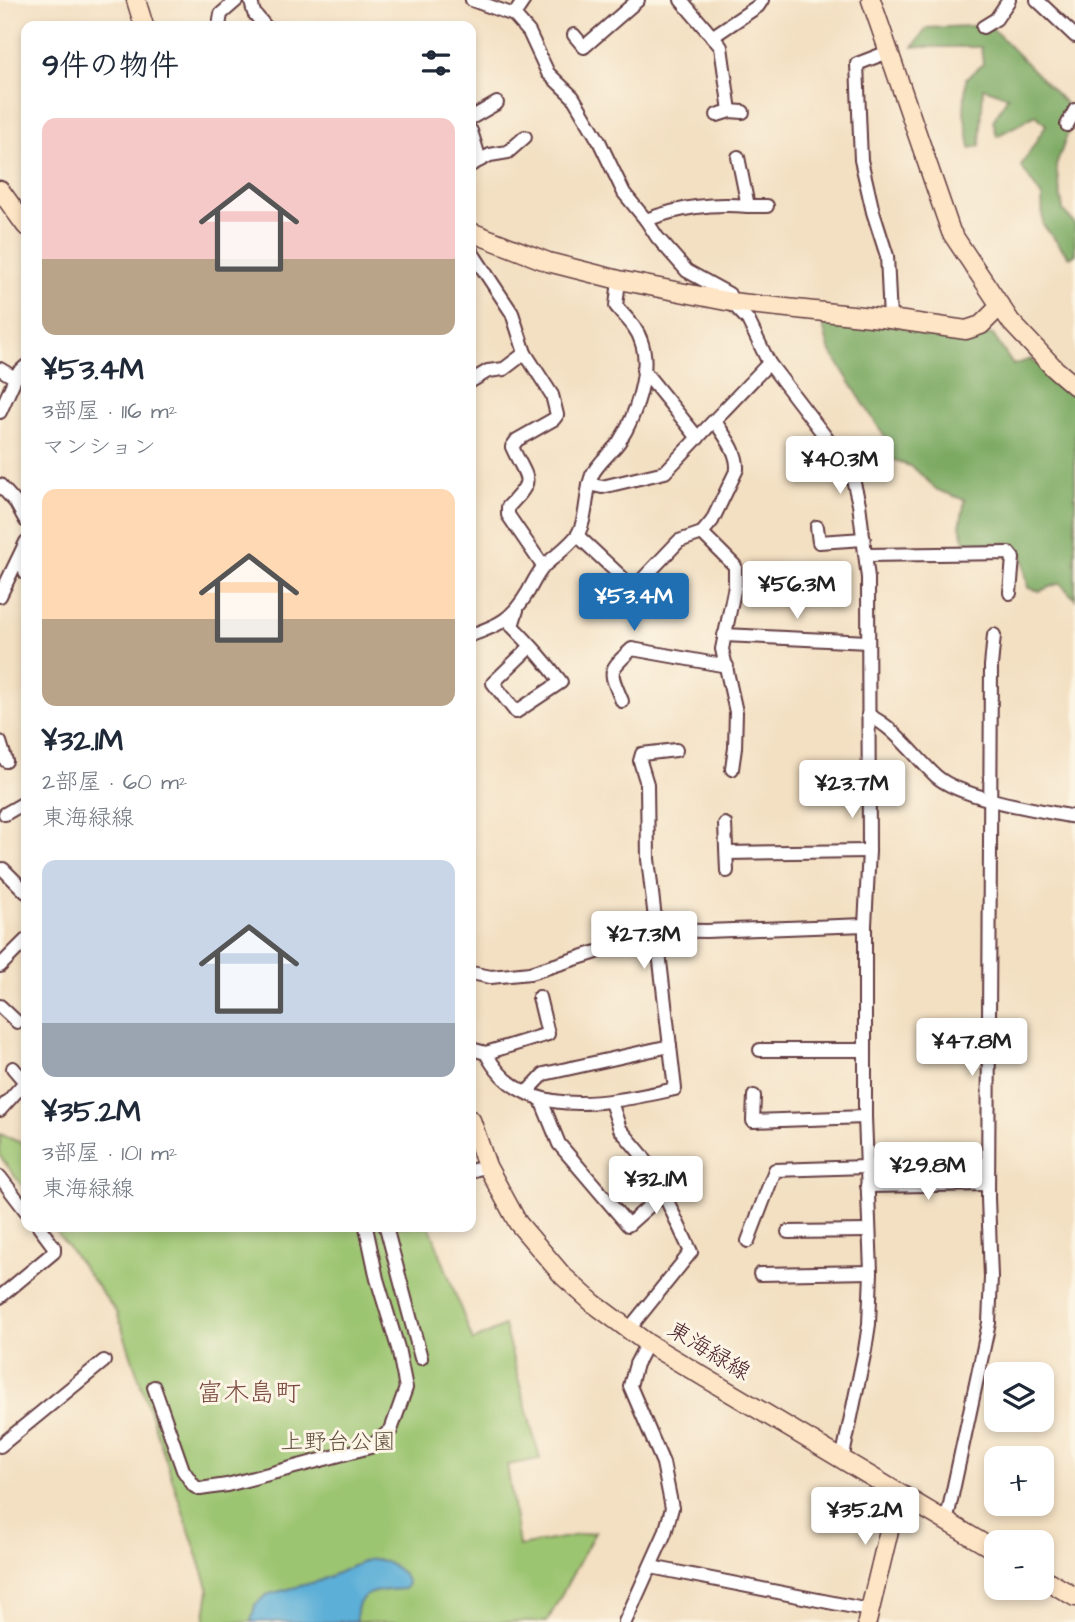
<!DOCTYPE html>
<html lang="ja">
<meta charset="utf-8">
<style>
:root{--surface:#fff;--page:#f6f6f7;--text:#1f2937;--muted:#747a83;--accent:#1f6fb2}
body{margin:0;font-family:"Architects Daughter","Klee One",sans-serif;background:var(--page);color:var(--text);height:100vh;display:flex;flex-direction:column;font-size:26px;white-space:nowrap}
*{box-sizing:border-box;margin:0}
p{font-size:23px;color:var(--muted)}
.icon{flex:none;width:38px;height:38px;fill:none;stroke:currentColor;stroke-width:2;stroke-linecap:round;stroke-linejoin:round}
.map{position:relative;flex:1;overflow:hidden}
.side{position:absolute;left:21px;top:21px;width:455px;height:1211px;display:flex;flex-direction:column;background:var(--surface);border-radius:14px;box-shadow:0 4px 10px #0003}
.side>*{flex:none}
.buttons{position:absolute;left:984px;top:1362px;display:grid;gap:14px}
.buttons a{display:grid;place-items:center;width:70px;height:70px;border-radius:14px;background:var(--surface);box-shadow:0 4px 10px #0003;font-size:35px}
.price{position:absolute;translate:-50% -60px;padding:0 16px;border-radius:7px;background:#fff;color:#222;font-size:23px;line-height:46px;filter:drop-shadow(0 2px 4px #0008)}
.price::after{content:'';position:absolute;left:50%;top:42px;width:21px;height:16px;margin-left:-10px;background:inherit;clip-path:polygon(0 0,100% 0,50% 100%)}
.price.active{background:var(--accent);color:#fff}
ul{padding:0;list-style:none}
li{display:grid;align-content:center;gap:14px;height:371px;padding:0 21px}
li span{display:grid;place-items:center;height:217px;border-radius:14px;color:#555}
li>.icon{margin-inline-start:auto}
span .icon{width:126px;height:126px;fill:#fffc;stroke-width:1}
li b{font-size:30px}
h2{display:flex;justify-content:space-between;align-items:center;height:84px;padding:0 21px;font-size:30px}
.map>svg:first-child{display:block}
.green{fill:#9cc571;stroke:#73724e;stroke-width:2}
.forest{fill:#7daa63;stroke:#646447;stroke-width:2}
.water{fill:#5cafd7;stroke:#536781;stroke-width:2}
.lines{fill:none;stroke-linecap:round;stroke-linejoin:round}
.street-casing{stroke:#633c42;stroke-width:16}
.secondary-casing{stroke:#633c42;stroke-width:21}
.street{stroke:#fff;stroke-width:12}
.secondary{stroke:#fee5c5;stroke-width:18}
.labels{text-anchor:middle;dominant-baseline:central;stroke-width:6;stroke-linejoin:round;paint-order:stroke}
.street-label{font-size:23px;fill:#4a1f2b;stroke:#fcf5e5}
.park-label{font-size:23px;fill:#635140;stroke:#fcf5e5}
.quarter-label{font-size:26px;fill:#7a493e;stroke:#fcf5e5}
</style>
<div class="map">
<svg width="1075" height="1622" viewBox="0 0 1075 1622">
<rect width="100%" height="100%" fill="#fcf5e5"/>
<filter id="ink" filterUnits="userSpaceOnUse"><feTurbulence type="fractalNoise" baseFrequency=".0143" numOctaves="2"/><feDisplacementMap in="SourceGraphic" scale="14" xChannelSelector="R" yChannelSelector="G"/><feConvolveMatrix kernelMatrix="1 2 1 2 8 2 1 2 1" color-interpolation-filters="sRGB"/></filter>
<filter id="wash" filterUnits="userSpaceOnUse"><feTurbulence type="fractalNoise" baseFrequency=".00686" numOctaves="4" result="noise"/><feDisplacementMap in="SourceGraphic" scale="28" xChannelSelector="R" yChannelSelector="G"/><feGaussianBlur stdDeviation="1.57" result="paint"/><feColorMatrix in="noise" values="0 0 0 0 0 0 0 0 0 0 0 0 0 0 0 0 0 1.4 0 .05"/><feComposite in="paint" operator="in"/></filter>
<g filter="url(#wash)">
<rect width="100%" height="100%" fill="#f3dfc1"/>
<g class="green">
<polygon points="0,1134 26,1145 26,1191 0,1156"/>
<polygon points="53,1227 252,1227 254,1231 268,1227 430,1227 473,1341 504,1326 540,1459 507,1465 519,1546 595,1532 547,1622 204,1622 209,1590 117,1313"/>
</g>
<g class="forest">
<polygon points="989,25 1075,113 1056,166 1063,210 1075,224 1075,255 1069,257 1043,225 1042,197 1021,166 1046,125 1036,115 997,136 993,121 1008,96 983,88 980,146 970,148 964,112 966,79 983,64 981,47 913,47 927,28"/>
<polygon points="821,318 993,335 1013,365 1031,359 1075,395 1075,599 1060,583 1040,591 1028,588 1022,554 1008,543 966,545 960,526 965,500 937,490 914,468 895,460 877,458 886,439 829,349"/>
</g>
<path class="water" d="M376,1559C390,1563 404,1570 408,1584L404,1589C379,1591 353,1589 357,1622H251L255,1605L266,1595L319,1581L367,1560Z"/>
</g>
<g filter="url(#ink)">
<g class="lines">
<g class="street-casing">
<g id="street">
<polyline points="472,0 514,15 529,32 548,73 573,97 599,141 624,193 646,220 657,237 687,271 729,294 731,302 748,320 769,363 844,461 852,475 859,504 868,578 869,851 865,925 865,1117 871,1272 869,1324 865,1350 842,1460"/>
<polyline points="681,0 721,47 730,111"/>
<polyline points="1037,0 1075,36"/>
<polyline points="251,2 254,13 265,26"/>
<polyline points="514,15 524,0"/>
<polyline points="219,26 221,14 237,0"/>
<polyline points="983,27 996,19 1009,0"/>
<polyline points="574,35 584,47 638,0"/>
<polyline points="712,37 758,6 762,0"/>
<polyline points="888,52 857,64 861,160 873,212 887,256 890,319"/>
<polyline points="717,115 730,111 743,112"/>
<polyline points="471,118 497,103"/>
<polyline points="1067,125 1075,110"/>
<polyline points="471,131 480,160"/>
<polyline points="471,165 490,155 508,152 525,137"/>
<polyline points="748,206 767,206"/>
<path d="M646,220C681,207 710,203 748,206L738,157"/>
<path d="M471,251L512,313L525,353L552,395L557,415L554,419L517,440L512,447C528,482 536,478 508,507V515L543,566"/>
<polyline points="0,369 15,378"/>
<polyline points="643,370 698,438"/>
<polyline points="471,381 488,371 504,369 525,353"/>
<polyline points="0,412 17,374 26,366"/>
<polyline points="589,484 602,487 665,472 769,363"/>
<polyline points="0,485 16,503 26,521"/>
<polyline points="817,527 819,542 864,539"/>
<polyline points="702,533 735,566 735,586 722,649 736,712 735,748 732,769"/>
<path d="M578,536L627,582L637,585L679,541L702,533L712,521L737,469C738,451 724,436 715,421"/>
<polyline points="866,555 1009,553 1013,558 1010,593"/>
<polyline points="20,556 26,574"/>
<polyline points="0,596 26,542"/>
<path d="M517,610L512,626C530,644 546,662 561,682L516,712L493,683L531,646"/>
<path d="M471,635C500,625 512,619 528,592C533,583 538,572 545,565C553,558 575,541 579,532C588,514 585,493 592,475C598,463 611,453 619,442C635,418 652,369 641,341C637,327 625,317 616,306L619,280"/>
<polyline points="724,635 868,642"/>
<path d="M622,701C609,670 607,672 632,649L727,666"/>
<path d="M868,715C896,728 914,756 936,776C962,799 1039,810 1075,817"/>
<polyline points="0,742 6,761"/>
<polyline points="5,814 26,802"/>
<polyline points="725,824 727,871"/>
<polyline points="727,853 869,851"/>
<polyline points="3,869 26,892"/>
<polyline points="0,966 26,940"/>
<polyline points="471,973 491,977 530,973 597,952 656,930 706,931 865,925"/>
<polyline points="0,1006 17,1022"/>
<polyline points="471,1049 486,1053 548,1034 539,997"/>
<polyline points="760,1050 865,1050"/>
<path d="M486,1053C522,1125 613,1102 675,1089L648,859L647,784L640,761L642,754L676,750"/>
<polyline points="527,1092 544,1074 670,1046"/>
<polyline points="754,1096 753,1121 865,1117"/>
<polyline points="541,1100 559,1144 628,1225 664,1193"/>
<polyline points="611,1102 620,1129 642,1155 656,1177 691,1252 629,1329"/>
<polyline points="0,1110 25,1082 13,1068"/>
<polyline points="471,1171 487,1166"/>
<polyline points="0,1177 26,1211"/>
<polyline points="867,1186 988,1184"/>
<polyline points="386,1227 421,1358"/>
<polyline points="788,1232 868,1231"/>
<polyline points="748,1241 775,1170 866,1167"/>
<polyline points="760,1274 871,1272"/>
<polyline points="0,1297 54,1252 54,1247 39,1227"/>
<polyline points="154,1387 183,1470 194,1486 200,1489 227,1485 370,1447 391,1430 406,1388 398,1348 377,1279 366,1227"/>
<polyline points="0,1446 104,1361"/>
<polyline points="946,1523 989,1323 991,1277 988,1198 991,666 994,635"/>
<polyline points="651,1567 869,1610"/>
<polyline points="625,1622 665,1533 672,1508 663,1463 630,1386 636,1364 647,1343"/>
</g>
</g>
<g class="secondary-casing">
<g id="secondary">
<polyline points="136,0 144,26"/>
<polyline points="871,0 951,232 1011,322 1055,369 1075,386"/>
<polyline points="0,190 26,226"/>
<polyline points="471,232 548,262 619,280 731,302 890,319 966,330 981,325 999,307"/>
<polyline points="471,1120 487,1166 518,1223 563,1276 593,1303 647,1343 996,1551"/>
<polyline points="1041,1577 1075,1597"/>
<polyline points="867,1622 898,1493"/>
</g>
</g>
<use href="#street" class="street"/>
<use href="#secondary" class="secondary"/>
</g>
</g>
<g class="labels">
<g class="street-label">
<text transform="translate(709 1351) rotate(31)">東海緑線</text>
</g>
<g class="park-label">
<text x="338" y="1442">上野台公園</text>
</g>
<g class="quarter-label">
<text x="249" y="1393">富木島町</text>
</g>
</g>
</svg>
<div class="buttons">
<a><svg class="icon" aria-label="layers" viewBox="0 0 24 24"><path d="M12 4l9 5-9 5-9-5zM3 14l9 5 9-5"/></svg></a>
<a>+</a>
<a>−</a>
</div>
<b class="price" style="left:840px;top:496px">¥40.3M</b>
<b class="price" style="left:797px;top:621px">¥56.3M</b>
<b class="price active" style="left:634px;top:633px">¥53.4M</b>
<b class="price" style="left:852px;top:820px">¥23.7M</b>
<b class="price" style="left:644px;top:971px">¥27.3M</b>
<b class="price" style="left:972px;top:1078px">¥47.8M</b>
<b class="price" style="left:928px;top:1202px">¥29.8M</b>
<b class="price" style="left:656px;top:1216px">¥32.1M</b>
<b class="price" style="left:865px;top:1547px">¥35.2M</b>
<section class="side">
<h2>9件の物件<svg class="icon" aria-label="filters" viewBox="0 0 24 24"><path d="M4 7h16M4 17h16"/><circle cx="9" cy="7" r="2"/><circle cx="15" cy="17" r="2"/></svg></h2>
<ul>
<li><span style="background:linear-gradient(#f6c9c9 65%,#b9a48a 0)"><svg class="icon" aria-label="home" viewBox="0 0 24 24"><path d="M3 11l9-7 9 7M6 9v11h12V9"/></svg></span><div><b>¥53.4M</b><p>3部屋 · 116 m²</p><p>マンション</p></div></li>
<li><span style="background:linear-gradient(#ffd9b3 60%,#b9a48a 0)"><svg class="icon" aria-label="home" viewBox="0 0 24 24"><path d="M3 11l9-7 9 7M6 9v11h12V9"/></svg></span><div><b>¥32.1M</b><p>2部屋 · 60 m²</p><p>東海緑線</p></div></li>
<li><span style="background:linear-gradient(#c9d6e8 75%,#9aa5b1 0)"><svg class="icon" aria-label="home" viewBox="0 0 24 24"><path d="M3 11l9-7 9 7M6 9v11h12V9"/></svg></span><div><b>¥35.2M</b><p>3部屋 · 101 m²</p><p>東海緑線</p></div></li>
</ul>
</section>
</div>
